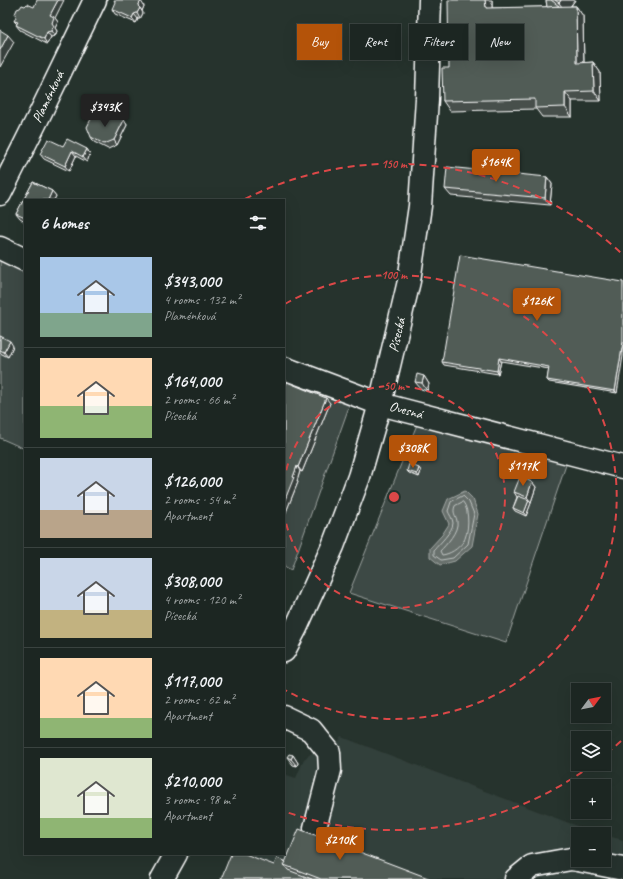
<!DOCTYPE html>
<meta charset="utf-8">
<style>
:root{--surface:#1c2622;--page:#252e2a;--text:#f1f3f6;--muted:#a0a5a5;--line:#3a4340;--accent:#b45309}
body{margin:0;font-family:Caveat,sans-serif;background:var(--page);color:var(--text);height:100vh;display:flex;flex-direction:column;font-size:15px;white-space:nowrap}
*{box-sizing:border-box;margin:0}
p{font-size:13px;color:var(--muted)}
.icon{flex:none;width:22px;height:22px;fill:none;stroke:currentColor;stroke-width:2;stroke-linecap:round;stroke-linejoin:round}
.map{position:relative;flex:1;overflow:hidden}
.details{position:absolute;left:24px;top:199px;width:261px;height:656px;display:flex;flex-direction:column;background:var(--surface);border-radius:0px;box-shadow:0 4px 16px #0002,0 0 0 1px var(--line)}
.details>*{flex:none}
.banner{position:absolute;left:297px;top:24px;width:266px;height:36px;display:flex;gap:8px}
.needle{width:26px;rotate:58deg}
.fabs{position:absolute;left:571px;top:683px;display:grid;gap:8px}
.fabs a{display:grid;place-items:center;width:40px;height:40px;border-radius:0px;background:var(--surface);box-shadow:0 4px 16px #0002,0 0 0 1px var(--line);font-size:20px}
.price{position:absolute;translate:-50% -34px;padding:0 9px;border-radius:4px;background:var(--accent);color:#fff;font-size:13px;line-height:26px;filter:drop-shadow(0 1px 2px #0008)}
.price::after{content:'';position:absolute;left:50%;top:24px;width:12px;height:9px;margin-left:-6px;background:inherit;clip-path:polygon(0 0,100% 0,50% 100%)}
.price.current{background:#222;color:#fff}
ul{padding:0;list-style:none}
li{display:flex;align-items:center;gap:12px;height:100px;padding:0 16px}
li+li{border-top:1px solid var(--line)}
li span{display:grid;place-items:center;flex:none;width:112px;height:80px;border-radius:0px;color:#555}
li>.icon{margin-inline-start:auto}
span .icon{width:48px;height:48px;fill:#fffc;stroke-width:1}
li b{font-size:17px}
h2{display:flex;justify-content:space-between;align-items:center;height:48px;padding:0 16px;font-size:17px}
.tag{padding:0 14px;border-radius:0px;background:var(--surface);box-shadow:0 4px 16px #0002,0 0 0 1px var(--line);font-size:14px;line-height:36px}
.tag.current{background:var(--accent);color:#fff}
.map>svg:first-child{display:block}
.built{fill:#333f3a}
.green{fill:#3e4944;stroke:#9ea4a2}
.water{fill:#67706c;stroke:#a4a9a7}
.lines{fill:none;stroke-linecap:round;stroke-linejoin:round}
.shore{stroke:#c2c6c4;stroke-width:1}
.minor-casing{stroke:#fff;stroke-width:25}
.minor{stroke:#26332d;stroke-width:22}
.wall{fill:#464f4b;stroke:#fff}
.shaded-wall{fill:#39403d;stroke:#fff}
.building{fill:#515c57;stroke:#fff}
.ring{fill:none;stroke:#dc4848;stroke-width:2;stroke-dasharray:7 5}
.labels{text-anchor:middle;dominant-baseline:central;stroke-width:4;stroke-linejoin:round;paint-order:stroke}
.street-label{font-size:14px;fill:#fff;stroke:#26332d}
.centre{fill:#dc4848;stroke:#26332d;stroke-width:2}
.ring-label{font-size:12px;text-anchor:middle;font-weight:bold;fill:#dc4848;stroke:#26332d;stroke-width:4;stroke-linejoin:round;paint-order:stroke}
</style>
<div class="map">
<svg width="623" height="879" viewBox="0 0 623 879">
<rect width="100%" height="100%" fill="#26332d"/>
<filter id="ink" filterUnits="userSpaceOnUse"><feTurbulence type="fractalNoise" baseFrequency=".025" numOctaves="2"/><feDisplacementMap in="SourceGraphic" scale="8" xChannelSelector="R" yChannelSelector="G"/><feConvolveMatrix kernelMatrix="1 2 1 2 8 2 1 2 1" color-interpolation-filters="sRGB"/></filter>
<g filter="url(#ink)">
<polygon class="built" points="342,737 585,829 601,834 578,834 578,860 604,860 604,835 623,840 623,879 222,879 231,854 284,854 284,774 296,778 304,759 317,749 330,752"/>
<g class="green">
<polygon points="0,256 25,269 25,449 0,438"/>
<polygon points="284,376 351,401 291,570 284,566"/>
<polygon points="418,422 568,459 506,643 349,593"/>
</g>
<polygon class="water" points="465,491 473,499 478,514 472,546 455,561 440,565 430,557 430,548 442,535 449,524 443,511 448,499"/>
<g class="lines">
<g class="shore">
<path d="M463,496L469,502L474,514L468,544L453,558L441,560L434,555V550C439,544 453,531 453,523C453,519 449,514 448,511L451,502Z"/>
<path d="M463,502C470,510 469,534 463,542C458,549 450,554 442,555L440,551C446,545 459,531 457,521C456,515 452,513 455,506Z"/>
</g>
<g class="minor-casing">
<g id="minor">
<polyline points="0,194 37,120 95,0"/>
<polyline points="0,248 25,260"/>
<polyline points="284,368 380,404 623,467"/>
<polyline points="284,651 296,628 333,546 359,477 380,404 409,281 420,206 427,99 430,0"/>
<polyline points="284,717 311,730 329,752 330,770 315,828 322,840 347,849"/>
<polyline points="578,860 623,869"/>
<polyline points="162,879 176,854"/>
<polyline points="516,879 532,866 571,859 578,860"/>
</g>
</g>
<use href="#minor" class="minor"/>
</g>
<g class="wall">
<polygon points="492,0 492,8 547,7 546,0 575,0 571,6 576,6 583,16 584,63 593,62 600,72 601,101 572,101 572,117 542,117 536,109 450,111 443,101 449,68"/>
<polygon points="144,6 142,11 143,13 140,19 138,19 136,23 115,14 112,9"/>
<polygon points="55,18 58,22 55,28 57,31 55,36 51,37 47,44 20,30 16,25 17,24 14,21"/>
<polygon points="111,116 124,120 127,125 117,145 108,149 94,142 91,137 105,118"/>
<polygon points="63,146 87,149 90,154 87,162 76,156 69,171 44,159 40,154"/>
<polygon points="547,177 552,184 550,205 451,196 445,189"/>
<polygon points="33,182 52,191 56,196 54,200 25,200 25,222 20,219 16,214"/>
<polygon points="623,282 617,393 549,382 547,380 549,369 501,361 498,374 444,365 442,362"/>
<polygon points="0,336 13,346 8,357 0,353"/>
<polygon points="424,376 429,384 427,391 421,389 415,382"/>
<polygon points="284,389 330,403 302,472 300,471 297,481 298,482 284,517"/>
<polygon points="419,468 421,471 419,477 409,473 407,471"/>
<polygon points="532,482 536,487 531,502 530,502 531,503 526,516 515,511 513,508 517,497 514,492"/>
<polygon points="293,755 298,763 297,766 293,765 287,757"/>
<polygon points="286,862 431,879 221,879"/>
</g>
<g class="shaded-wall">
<polygon points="58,0 64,0 55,18 58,22 55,28 57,31 55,36 51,31 52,23 50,15"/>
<polygon points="485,0 492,0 492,18 486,8"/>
<polygon points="561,0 575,0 566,12 559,3"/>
<polygon points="141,1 144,6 142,11 138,6"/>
<polygon points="576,6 583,16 584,72 577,63"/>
<polygon points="140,8 143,13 140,19 137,13"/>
<polygon points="134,14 138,19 136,23 132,18"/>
<polygon points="47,32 51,37 47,44 44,39"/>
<polygon points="8,35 14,42 0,67 0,50"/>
<polygon points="593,62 600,72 601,101 594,91"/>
<polygon points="565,92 572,101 572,117 565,107"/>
<polygon points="124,120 127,125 117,145 114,140"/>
<polygon points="87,149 90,154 87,162 83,157"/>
<polygon points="72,151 76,156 69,171 65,166"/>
<polygon points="547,177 552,184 550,205 545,198"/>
<polygon points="52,191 56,196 54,200 48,200"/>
<polygon points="10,341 13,346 8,357 4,352"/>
<polygon points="623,342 623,356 617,393 615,391"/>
<polygon points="499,358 501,361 498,374 497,371"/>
<polygon points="424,376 429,384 427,391 422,383"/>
<polygon points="326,398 330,403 302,472 298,467"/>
<polygon points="297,466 300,471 297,481 298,482 284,517 284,502 293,477"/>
<polygon points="419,468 421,471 419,477 417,474"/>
<polygon points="532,482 536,487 531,502 527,497"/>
<polygon points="529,500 531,503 526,516 524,513"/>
<polygon points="293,755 298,763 297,766 291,759"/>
</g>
<g class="building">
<polygon points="37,0 58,0 50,15 54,17 52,23 54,26 51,31 47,32 44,39 16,25 18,22 14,21 16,17 15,14 17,9 20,8 22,5 25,6 27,4 34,7"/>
<polygon points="114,0 138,0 141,1 138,6 140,8 137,13 134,14 132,18 112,9 115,2"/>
<polygon points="448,0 485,0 486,8 576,6 577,63 593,62 594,91 565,92 565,107 535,108 535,99 443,101 442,68 449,68"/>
<polygon points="546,0 551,0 559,6 547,7"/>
<polygon points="555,0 561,0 559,3"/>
<polygon points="0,30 8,35 0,50"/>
<polygon points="94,113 105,118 107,114 111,116 112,114 124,120 114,140 104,144 91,137 87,127"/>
<polygon points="48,139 63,146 67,139 87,149 83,157 72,151 65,166 40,154"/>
<polygon points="447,167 547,177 545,198 445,189"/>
<polygon points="33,182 52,191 48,200 25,200 25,218 16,214"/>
<polygon points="460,255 623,282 623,342 615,391 547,380 549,367 499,358 497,371 442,362"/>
<polygon points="0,336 10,341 4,352 0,350"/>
<polygon points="417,374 424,376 422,383 415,382"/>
<polygon points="287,382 326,398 298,467 297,466 293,477 294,477 284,502 284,389"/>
<polygon points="409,464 419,468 417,474 407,471"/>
<polygon points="520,477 532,482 527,497 514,492"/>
<polygon points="518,496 529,500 524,513 513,508"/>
<polygon points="289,754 293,755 291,759 287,757"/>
<polygon points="299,829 431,879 321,879 284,865"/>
<polygon points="231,854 245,854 274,865 277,858 286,862 284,865 288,870 312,879 221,879"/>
</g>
</g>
<g class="ring">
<path d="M284 482A111 111 0 1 1 284 512"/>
<path d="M285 304A222 222 0 1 1 285 690"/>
<path d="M621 741A333 333 0 0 1 606 754M592 765A333 333 0 0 1 286 812M245 199A333 333 0 0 1 621 253"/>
</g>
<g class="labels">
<g class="street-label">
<text transform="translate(48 97) rotate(-64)">Plaménková</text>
<text transform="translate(397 335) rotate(-77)">Písecká</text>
<text transform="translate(406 410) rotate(15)">Ovesná</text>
</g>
</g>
<circle cx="394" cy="497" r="6" class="centre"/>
<g class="ring-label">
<text x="394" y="168">150 m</text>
<text x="394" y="279">100 m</text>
<text x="394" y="390">50 m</text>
</g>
</svg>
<div class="fabs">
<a><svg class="needle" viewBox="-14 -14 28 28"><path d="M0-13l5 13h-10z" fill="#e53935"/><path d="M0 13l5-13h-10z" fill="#a0a5a5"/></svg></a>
<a><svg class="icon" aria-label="layers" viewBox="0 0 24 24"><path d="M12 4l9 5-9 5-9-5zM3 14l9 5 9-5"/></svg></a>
<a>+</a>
<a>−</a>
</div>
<b class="price current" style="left:105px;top:128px">$343K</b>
<b class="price" style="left:496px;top:183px">$164K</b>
<b class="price" style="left:537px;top:322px">$126K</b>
<b class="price" style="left:413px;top:469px">$308K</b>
<b class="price" style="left:523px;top:487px">$117K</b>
<b class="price" style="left:340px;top:861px">$210K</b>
<div class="banner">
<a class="tag current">Buy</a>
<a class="tag">Rent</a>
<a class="tag">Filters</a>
<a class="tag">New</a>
</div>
<section class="details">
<h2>6 homes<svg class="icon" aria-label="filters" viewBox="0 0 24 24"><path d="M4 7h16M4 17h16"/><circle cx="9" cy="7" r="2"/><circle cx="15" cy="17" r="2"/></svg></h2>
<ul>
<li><span style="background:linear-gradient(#a9c7e8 70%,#7fa58c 0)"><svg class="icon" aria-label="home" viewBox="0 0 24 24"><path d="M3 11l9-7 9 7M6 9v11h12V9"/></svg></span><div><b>$343,000</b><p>4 rooms · 132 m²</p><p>Plaménková</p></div></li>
<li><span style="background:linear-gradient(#ffd9b3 60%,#8fb573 0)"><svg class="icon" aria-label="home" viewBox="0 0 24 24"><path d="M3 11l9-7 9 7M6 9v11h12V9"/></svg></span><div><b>$164,000</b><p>2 rooms · 66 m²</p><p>Písecká</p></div></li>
<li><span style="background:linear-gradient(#c9d6e8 65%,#b9a48a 0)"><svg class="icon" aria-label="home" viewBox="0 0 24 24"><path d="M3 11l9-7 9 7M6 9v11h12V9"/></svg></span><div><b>$126,000</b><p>2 rooms · 54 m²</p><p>Apartment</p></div></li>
<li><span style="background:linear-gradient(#c9d6e8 65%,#c2b280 0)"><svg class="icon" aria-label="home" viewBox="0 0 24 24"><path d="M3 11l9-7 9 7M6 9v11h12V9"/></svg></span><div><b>$308,000</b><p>4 rooms · 120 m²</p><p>Písecká</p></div></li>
<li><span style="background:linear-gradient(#ffd9b3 75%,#8fb573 0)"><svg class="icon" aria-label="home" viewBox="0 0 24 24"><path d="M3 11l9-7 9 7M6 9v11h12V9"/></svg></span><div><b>$117,000</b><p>2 rooms · 62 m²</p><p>Apartment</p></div></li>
<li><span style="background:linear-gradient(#dfe7d0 75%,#8fb573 0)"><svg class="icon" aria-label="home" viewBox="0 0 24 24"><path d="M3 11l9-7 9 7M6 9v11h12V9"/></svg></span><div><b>$210,000</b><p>3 rooms · 98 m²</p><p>Apartment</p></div></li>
</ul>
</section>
</div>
